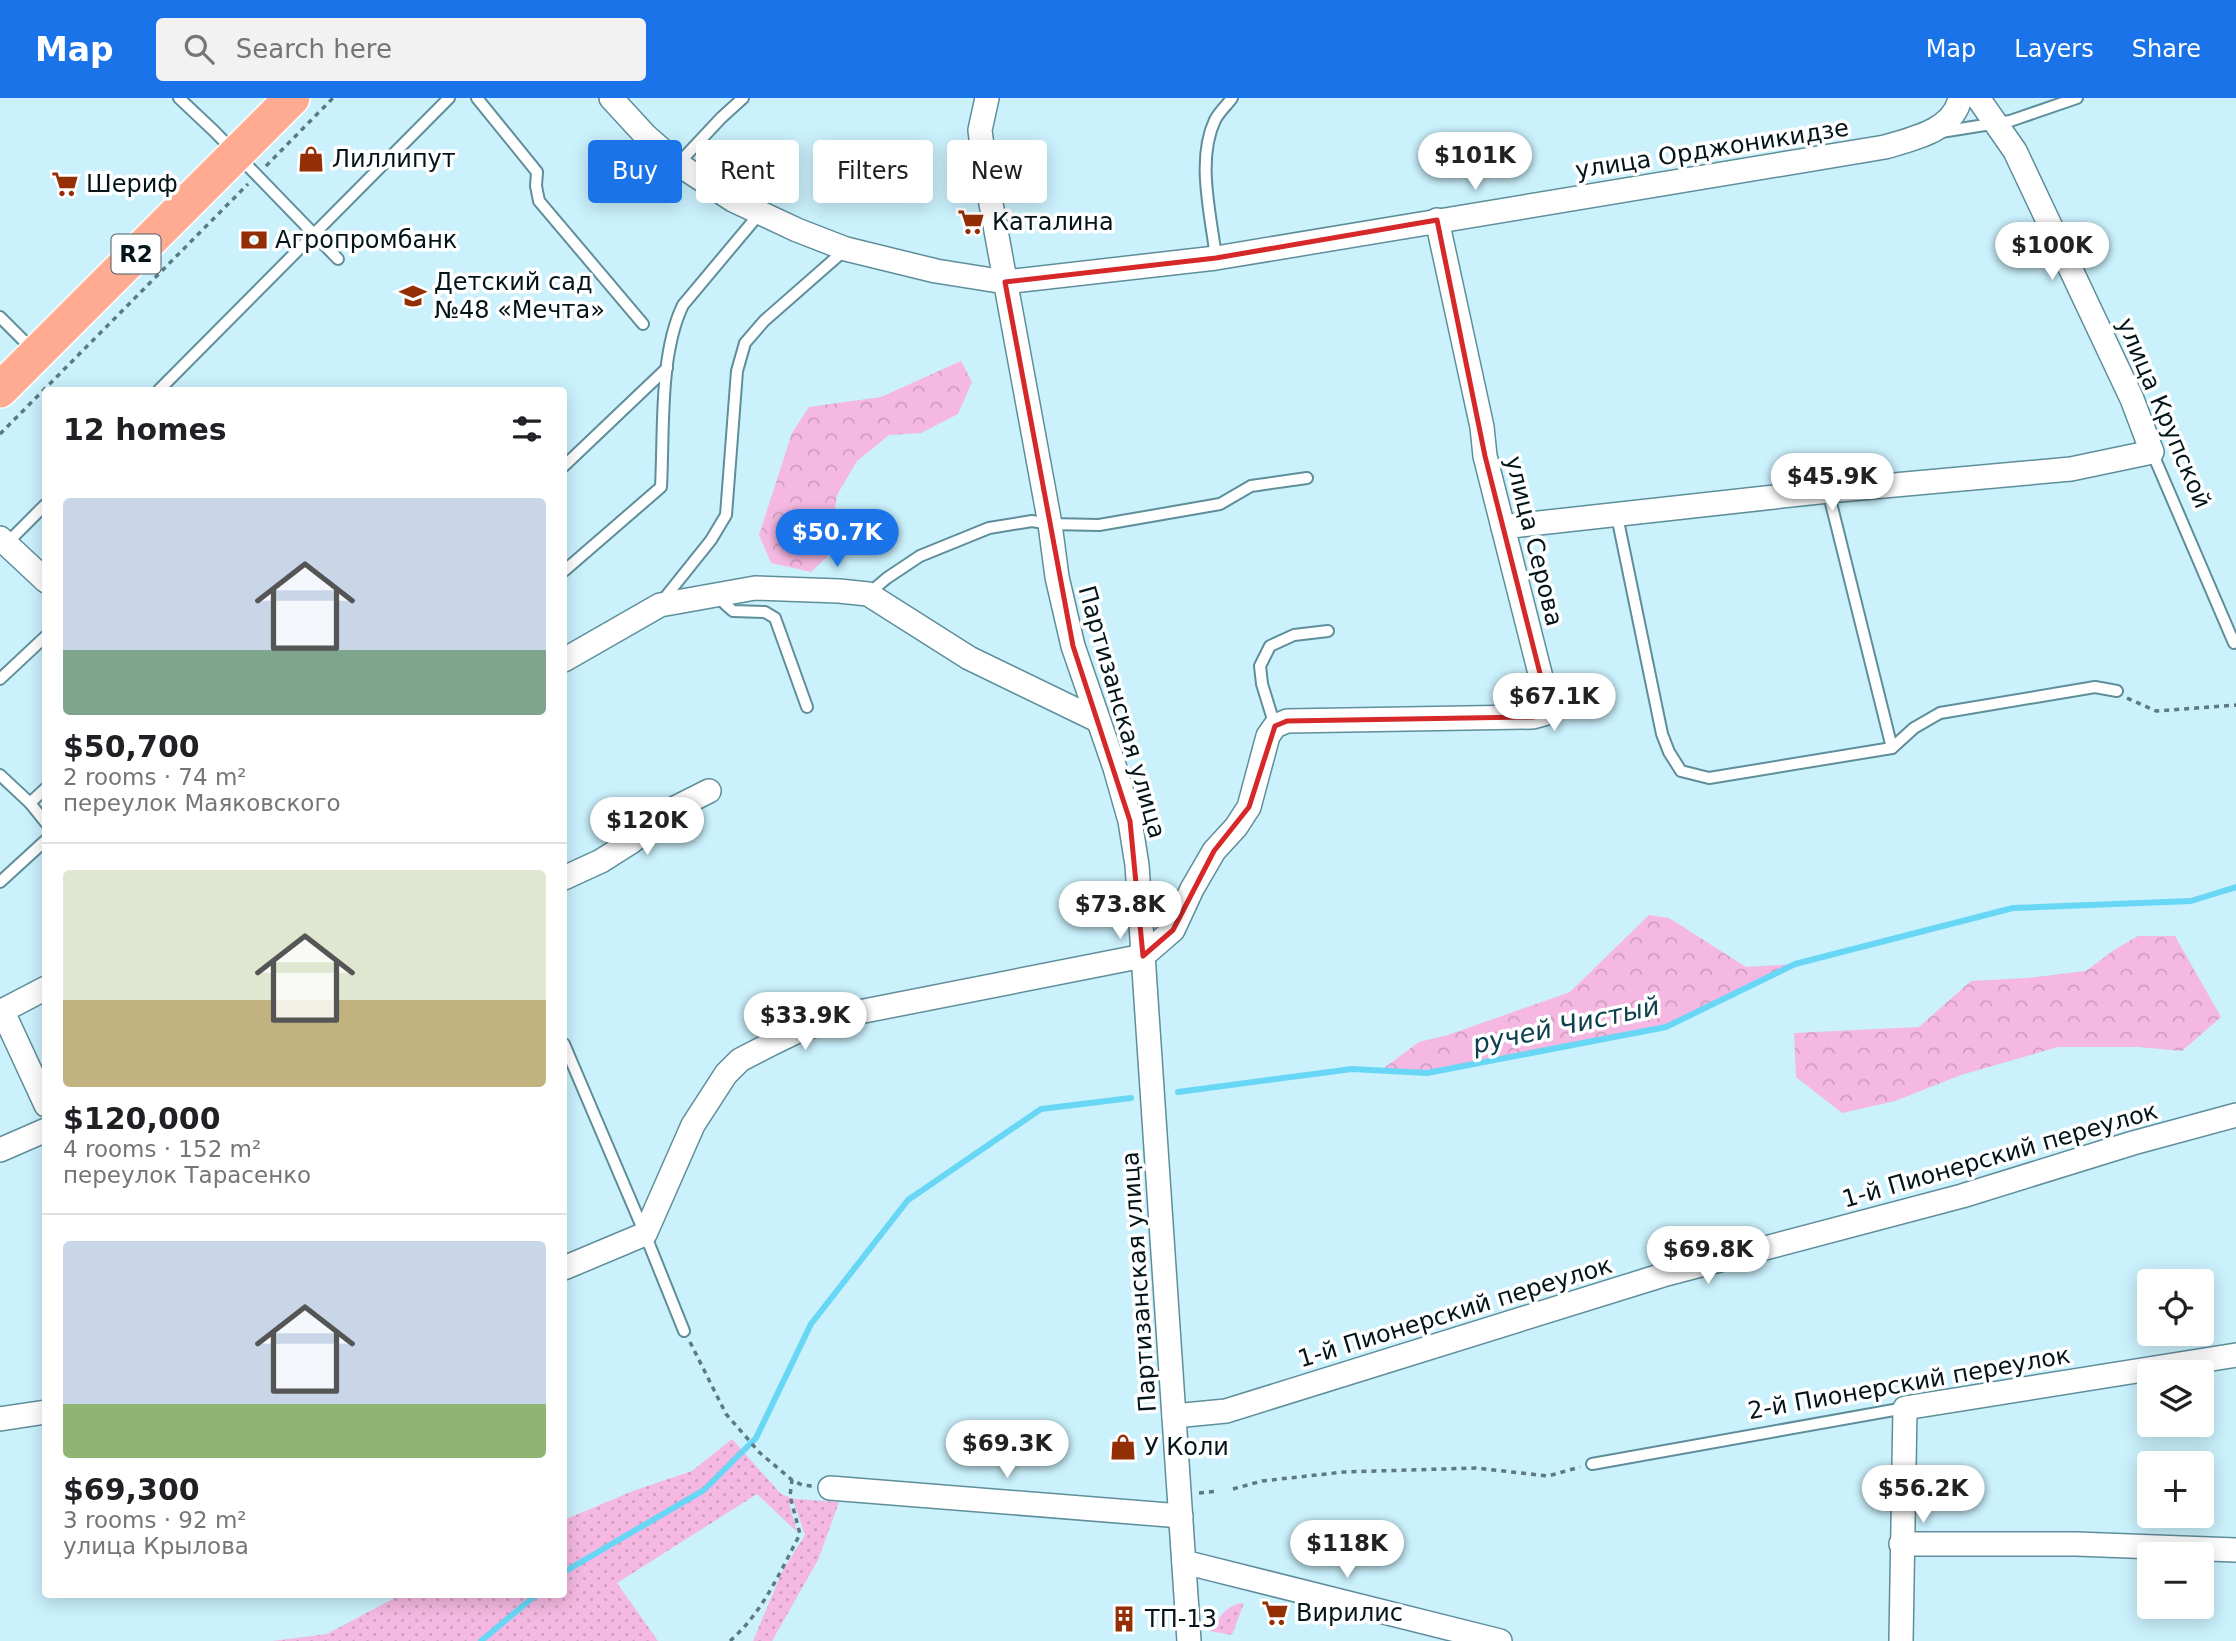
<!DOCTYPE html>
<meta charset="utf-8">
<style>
:root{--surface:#fff;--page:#f2f2f2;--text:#202124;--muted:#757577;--line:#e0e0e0;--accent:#1a73e8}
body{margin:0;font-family:"DejaVu Sans",sans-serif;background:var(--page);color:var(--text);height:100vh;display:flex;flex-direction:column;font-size:26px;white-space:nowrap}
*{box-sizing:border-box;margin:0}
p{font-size:23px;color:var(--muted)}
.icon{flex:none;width:38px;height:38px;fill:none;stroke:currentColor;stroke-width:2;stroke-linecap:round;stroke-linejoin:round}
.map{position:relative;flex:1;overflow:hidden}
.side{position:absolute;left:42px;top:289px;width:525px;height:1211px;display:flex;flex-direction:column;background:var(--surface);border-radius:7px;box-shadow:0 4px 18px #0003}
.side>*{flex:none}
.hud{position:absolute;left:588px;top:42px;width:665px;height:63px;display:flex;gap:14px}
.controls{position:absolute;left:2137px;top:1171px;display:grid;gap:14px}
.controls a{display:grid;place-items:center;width:77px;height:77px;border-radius:7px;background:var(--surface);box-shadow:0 4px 18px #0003;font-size:35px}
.price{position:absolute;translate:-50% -60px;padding:0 16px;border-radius:24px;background:#fff;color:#222;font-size:23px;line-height:46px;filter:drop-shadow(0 2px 4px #0008)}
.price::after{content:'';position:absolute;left:50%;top:42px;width:21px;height:16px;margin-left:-10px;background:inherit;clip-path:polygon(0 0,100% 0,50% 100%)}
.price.selected{background:var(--accent);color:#fff}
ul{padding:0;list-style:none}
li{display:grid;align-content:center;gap:14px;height:371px;padding:0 21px}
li+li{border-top:2px solid var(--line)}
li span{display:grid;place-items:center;height:217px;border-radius:7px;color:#555}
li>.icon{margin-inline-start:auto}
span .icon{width:126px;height:126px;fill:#fffc;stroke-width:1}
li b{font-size:30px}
h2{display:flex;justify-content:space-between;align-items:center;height:84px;padding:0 21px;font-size:30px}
.pill{padding:0 24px;border-radius:7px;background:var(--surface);box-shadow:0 4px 18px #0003;font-size:24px;line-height:63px}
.pill.selected{background:var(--accent);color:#fff}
header{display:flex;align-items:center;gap:42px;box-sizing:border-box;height:98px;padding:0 35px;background:var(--accent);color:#fff}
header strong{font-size:33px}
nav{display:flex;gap:38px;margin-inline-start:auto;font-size:24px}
.search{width:490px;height:63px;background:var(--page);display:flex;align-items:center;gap:18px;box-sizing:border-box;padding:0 24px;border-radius:7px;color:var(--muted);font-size:26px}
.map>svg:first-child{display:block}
.grass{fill:url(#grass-dots)}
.forest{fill:url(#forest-crowns)}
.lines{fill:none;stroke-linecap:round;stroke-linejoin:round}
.stream{stroke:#68d7f5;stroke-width:6}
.service-casing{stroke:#5f8e9b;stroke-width:14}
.minor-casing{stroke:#5f8e9b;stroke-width:26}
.primary-casing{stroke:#fff;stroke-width:38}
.path{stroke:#5d7981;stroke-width:3.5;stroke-dasharray:5 5;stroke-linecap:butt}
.service{stroke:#fff;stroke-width:10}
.minor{stroke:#fff;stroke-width:23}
.primary{stroke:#feab91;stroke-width:35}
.marked{fill:none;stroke:#d62828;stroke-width:5;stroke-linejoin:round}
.labels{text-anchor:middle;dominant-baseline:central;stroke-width:7;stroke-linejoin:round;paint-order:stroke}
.shield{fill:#fff;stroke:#4f5b5f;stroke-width:2}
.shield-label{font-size:23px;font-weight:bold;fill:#03151a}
.street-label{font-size:24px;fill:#03151a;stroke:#fff}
.poi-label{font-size:24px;fill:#03151a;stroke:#fff;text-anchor:start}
.water-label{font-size:26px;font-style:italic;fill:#0c404c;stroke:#fff}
</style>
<header>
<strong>Map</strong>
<div class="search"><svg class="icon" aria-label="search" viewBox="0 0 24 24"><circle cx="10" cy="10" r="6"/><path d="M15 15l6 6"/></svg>Search here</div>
<nav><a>Map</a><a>Layers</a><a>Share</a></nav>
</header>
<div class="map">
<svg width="2236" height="1543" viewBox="0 0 2236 1543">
<defs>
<pattern id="grass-dots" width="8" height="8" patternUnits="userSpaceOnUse" patternTransform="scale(1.75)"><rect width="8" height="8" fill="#f5b8e2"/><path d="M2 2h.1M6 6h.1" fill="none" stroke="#d09dc1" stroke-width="1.8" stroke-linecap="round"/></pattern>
<pattern id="forest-crowns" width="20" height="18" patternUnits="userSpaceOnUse" patternTransform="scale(1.75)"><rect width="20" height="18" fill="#f5b8e2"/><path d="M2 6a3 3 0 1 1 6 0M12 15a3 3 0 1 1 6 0" fill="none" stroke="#d09dc1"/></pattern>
</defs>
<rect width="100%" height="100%" fill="#caf1fc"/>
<g class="grass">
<polygon points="732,1341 781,1396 794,1401 839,1404 818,1462 772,1543 753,1543 782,1474 805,1437 794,1405 789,1405 797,1434 757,1396 617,1485 658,1543 272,1543 327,1536 402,1496 564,1496 564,1422 633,1393 692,1373"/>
<path d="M1244,1505L1232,1537L1210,1533C1219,1520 1227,1506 1244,1505Z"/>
</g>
<g class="forest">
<polygon points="961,263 972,284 958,316 921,335 889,337 857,363 837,397 827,459 811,474 771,465 759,437 792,335 809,309 881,299"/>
<polygon points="1649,817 1669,820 1746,869 1795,866 1666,929 1427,975 1380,973 1419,944 1448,937 1570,894"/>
<polygon points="2138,838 2175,838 2221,919 2182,953 2139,949 2058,949 1961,977 1895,1003 1842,1015 1796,979 1794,935 1919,929 1971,883 2028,880 2086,873 2114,852"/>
</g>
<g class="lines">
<g class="stream">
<polyline points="1178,994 1352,971 1427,975 1666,929 1795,866 2013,810 2191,803 2236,789"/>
<polyline points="564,1474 704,1392 756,1340 811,1226 908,1102 1041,1011 1131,1000"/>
<polyline points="481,1543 537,1496"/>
</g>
<g class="service-casing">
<g id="service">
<polyline points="179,0 214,33 338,161"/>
<polyline points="477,0 537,74 536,88 539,103 643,226"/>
<polyline points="1941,34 2010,23 2077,0"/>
<polyline points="678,66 721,20 743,0"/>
<path d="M1216,160C1211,117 1196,62 1215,22C1219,14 1227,7 1232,0"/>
<polyline points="0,219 32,251"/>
<polyline points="159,292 449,0"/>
<polyline points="2152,354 2234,545"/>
<polyline points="564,368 667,270"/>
<polyline points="1828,393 1892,650"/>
<polyline points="1617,418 1662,636 1669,654 1681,673 1709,680 1892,650 1914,630 1940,615 2095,589 2117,593"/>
<polyline points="6,446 46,406"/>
<path d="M564,473L661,389C664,334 659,256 683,207L760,115"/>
<polyline points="721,495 725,506 733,513 765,514 775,520 807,609"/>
<polyline points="868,496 887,480 920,458 989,430 1032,423 1050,426 1099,427 1220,406 1251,388 1307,380"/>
<polyline points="663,502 711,442 726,417 737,273 745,245 764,223 846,151"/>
<polyline points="0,581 46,538"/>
<polyline points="1275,628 1262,586 1260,568 1270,548 1294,537 1328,533"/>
<polyline points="0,677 30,705"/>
<polyline points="46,690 30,705 46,725"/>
<polyline points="0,784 46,742"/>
<polyline points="564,946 645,1136 684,1233"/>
<polyline points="1592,1366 1905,1310"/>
</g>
</g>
<g class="minor-casing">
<g id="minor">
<path d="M611,0L646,38L678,66L733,102L797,132L846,151L936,173L1005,184L1216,160L1885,49C1911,41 1954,33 1960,0"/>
<polyline points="987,0 980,32 985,73 1050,426 1057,479 1073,548 1115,670 1130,723 1137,767 1189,1543"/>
<polyline points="1503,429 1828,393 2071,371 2152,354 2132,301 2015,53 1978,0"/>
<polyline points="0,440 46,483"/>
<polyline points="564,562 660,507 755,490 839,493 868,496 969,560 1097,622"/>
<polyline points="564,780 601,763 631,744 671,712 709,693"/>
<polyline points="0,914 46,890"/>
<polyline points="3,914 46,1007"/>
<polyline points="0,1052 46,1032"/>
<polyline points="564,1170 645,1136 693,1027 726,976 740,962 771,946 802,931 849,916 1143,858 1173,832 1192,791 1214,753 1236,729 1249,709 1268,638 1275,628 1287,623 1533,619 1544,616 1548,607 1485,358 1482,329 1437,122"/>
<polyline points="1174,1318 1226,1313 1663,1177 1962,1098 2133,1045 2236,1017"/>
<polyline points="0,1321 46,1314"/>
<polyline points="830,1390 1181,1418"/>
<polyline points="1901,1446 2076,1446 2236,1452"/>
<polyline points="1184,1464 1500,1543"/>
<polyline points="1901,1543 1905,1310 2236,1257"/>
</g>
</g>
<g class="primary-casing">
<polyline id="primary" points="0,292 292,0"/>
</g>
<g class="path">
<polyline points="266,68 333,0"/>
<polyline points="0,336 248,86"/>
<polyline points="2127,600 2156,613 2236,607"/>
<polyline points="690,1244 726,1316 760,1355 792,1382 802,1387 812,1388"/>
<polyline points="1233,1391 1262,1383 1344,1374 1476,1370 1548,1378 1580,1369"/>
<polyline points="1199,1395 1219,1393"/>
<path d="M730,1543C763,1514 780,1474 800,1436L790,1398L792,1382"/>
</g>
<use href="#service" class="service"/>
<use href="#minor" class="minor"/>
<use href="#primary" class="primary"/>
</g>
<path class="marked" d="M1437,122L1485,358L1548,607L1544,616L1533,619L1287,623L1275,628L1249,709L1214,753L1173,832L1143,858L1130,723L1073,548L1005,184L1216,160Z"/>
<defs>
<g id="shop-bare" transform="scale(2.1)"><path d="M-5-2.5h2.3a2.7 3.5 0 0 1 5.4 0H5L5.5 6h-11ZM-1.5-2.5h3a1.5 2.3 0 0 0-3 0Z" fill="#942e05" stroke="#fff" stroke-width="2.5" paint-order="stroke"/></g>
<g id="supermarket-bare" transform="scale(2.1)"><path d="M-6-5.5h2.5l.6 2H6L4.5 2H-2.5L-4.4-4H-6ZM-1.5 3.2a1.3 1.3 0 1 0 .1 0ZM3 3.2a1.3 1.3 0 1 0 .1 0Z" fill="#942e05" stroke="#fff" stroke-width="2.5" paint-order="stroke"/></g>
<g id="bank-bare" transform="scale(2.1)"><path d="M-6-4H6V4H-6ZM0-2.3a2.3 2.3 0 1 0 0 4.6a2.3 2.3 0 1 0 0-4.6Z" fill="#942e05" stroke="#fff" stroke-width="2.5" paint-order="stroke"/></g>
<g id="school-bare" transform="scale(2.1)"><path d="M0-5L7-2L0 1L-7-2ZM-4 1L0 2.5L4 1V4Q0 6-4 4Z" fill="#942e05" stroke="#fff" stroke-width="2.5" paint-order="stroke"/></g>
<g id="building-bare" transform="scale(2.1)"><path d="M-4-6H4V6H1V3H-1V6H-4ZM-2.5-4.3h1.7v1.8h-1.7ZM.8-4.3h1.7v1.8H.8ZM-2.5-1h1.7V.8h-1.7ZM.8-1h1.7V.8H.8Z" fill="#942e05" stroke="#fff" stroke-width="2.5" paint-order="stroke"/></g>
</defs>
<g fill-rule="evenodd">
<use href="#shop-bare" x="311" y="61"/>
<use href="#supermarket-bare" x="65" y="86"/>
<use href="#supermarket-bare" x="971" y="124"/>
<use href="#bank-bare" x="254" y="142"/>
<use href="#school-bare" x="413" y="198"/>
<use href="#shop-bare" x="1123" y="1349"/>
<use href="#supermarket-bare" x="1275" y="1515"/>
<use href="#building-bare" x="1124" y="1521"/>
</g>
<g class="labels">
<rect class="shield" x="111.5" y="136.5" width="49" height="39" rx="5"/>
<g class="shield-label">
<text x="136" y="156">R2</text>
</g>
<g class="street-label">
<text transform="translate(1712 51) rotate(-9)">улица Орджоникидзе</text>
<text transform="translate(2164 315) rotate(67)">улица Крупской</text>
<text transform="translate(1534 443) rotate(76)">улица Серова</text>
<text transform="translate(1122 614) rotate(74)">Партизанская улица</text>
<text transform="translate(2000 1057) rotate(-16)">1-й Пионерский переулок</text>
<text transform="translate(1139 1184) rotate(-94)">Партизанская улица</text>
<text transform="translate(1455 1214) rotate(-17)">1-й Пионерский переулок</text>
<text transform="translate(1909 1285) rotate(-10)">2-й Пионерский переулок</text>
</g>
<g class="poi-label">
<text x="332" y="61">Лиллипут</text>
<text x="86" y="86">Шериф</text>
<text x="992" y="124">Каталина</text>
<text x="275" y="142">Агропромбанк</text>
<text x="434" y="184">Детский сад<tspan x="434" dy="28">№48 «Мечта»</tspan></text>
<text x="1144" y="1349">У Коли</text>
<text x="1296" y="1515">Вирилис</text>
<text x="1145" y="1521">ТП-13</text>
</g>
<g class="water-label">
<text transform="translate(1566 927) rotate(-12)">ручей Чистый</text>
</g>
</g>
</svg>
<div class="controls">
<a><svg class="icon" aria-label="locate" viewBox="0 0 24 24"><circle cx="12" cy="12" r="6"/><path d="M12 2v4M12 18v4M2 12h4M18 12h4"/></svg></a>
<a><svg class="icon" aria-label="layers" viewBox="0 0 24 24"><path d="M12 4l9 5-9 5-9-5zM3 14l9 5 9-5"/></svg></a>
<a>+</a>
<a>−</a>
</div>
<b class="price" style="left:1475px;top:94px">$101K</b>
<b class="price" style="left:2052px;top:184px">$100K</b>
<b class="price" style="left:1832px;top:415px">$45.9K</b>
<b class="price selected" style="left:837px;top:471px">$50.7K</b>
<b class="price" style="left:1554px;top:635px">$67.1K</b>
<b class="price" style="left:647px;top:759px">$120K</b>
<b class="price" style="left:1120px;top:843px">$73.8K</b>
<b class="price" style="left:805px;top:954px">$33.9K</b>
<b class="price" style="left:1708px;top:1188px">$69.8K</b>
<b class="price" style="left:1007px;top:1382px">$69.3K</b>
<b class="price" style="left:1923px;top:1427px">$56.2K</b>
<b class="price" style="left:1347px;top:1482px">$118K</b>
<div class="hud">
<a class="pill selected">Buy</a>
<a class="pill">Rent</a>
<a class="pill">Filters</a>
<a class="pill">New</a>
</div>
<section class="side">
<h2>12 homes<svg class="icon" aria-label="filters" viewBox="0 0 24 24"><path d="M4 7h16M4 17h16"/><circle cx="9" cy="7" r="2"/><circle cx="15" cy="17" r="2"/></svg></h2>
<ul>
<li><span style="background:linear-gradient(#c9d6e8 70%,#7fa58c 0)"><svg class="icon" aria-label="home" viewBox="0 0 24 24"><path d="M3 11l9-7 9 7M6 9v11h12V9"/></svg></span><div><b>$50,700</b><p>2 rooms · 74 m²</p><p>переулок Маяковского</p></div></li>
<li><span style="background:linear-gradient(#dfe7d0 60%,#c2b280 0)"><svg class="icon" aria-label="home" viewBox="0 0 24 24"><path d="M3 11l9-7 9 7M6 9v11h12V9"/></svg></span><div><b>$120,000</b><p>4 rooms · 152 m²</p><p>переулок Тарасенко</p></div></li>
<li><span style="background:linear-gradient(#c9d6e8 75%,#8fb573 0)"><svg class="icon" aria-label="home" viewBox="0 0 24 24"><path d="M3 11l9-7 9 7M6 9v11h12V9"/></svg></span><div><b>$69,300</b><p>3 rooms · 92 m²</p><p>улица Крылова</p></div></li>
</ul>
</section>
</div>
